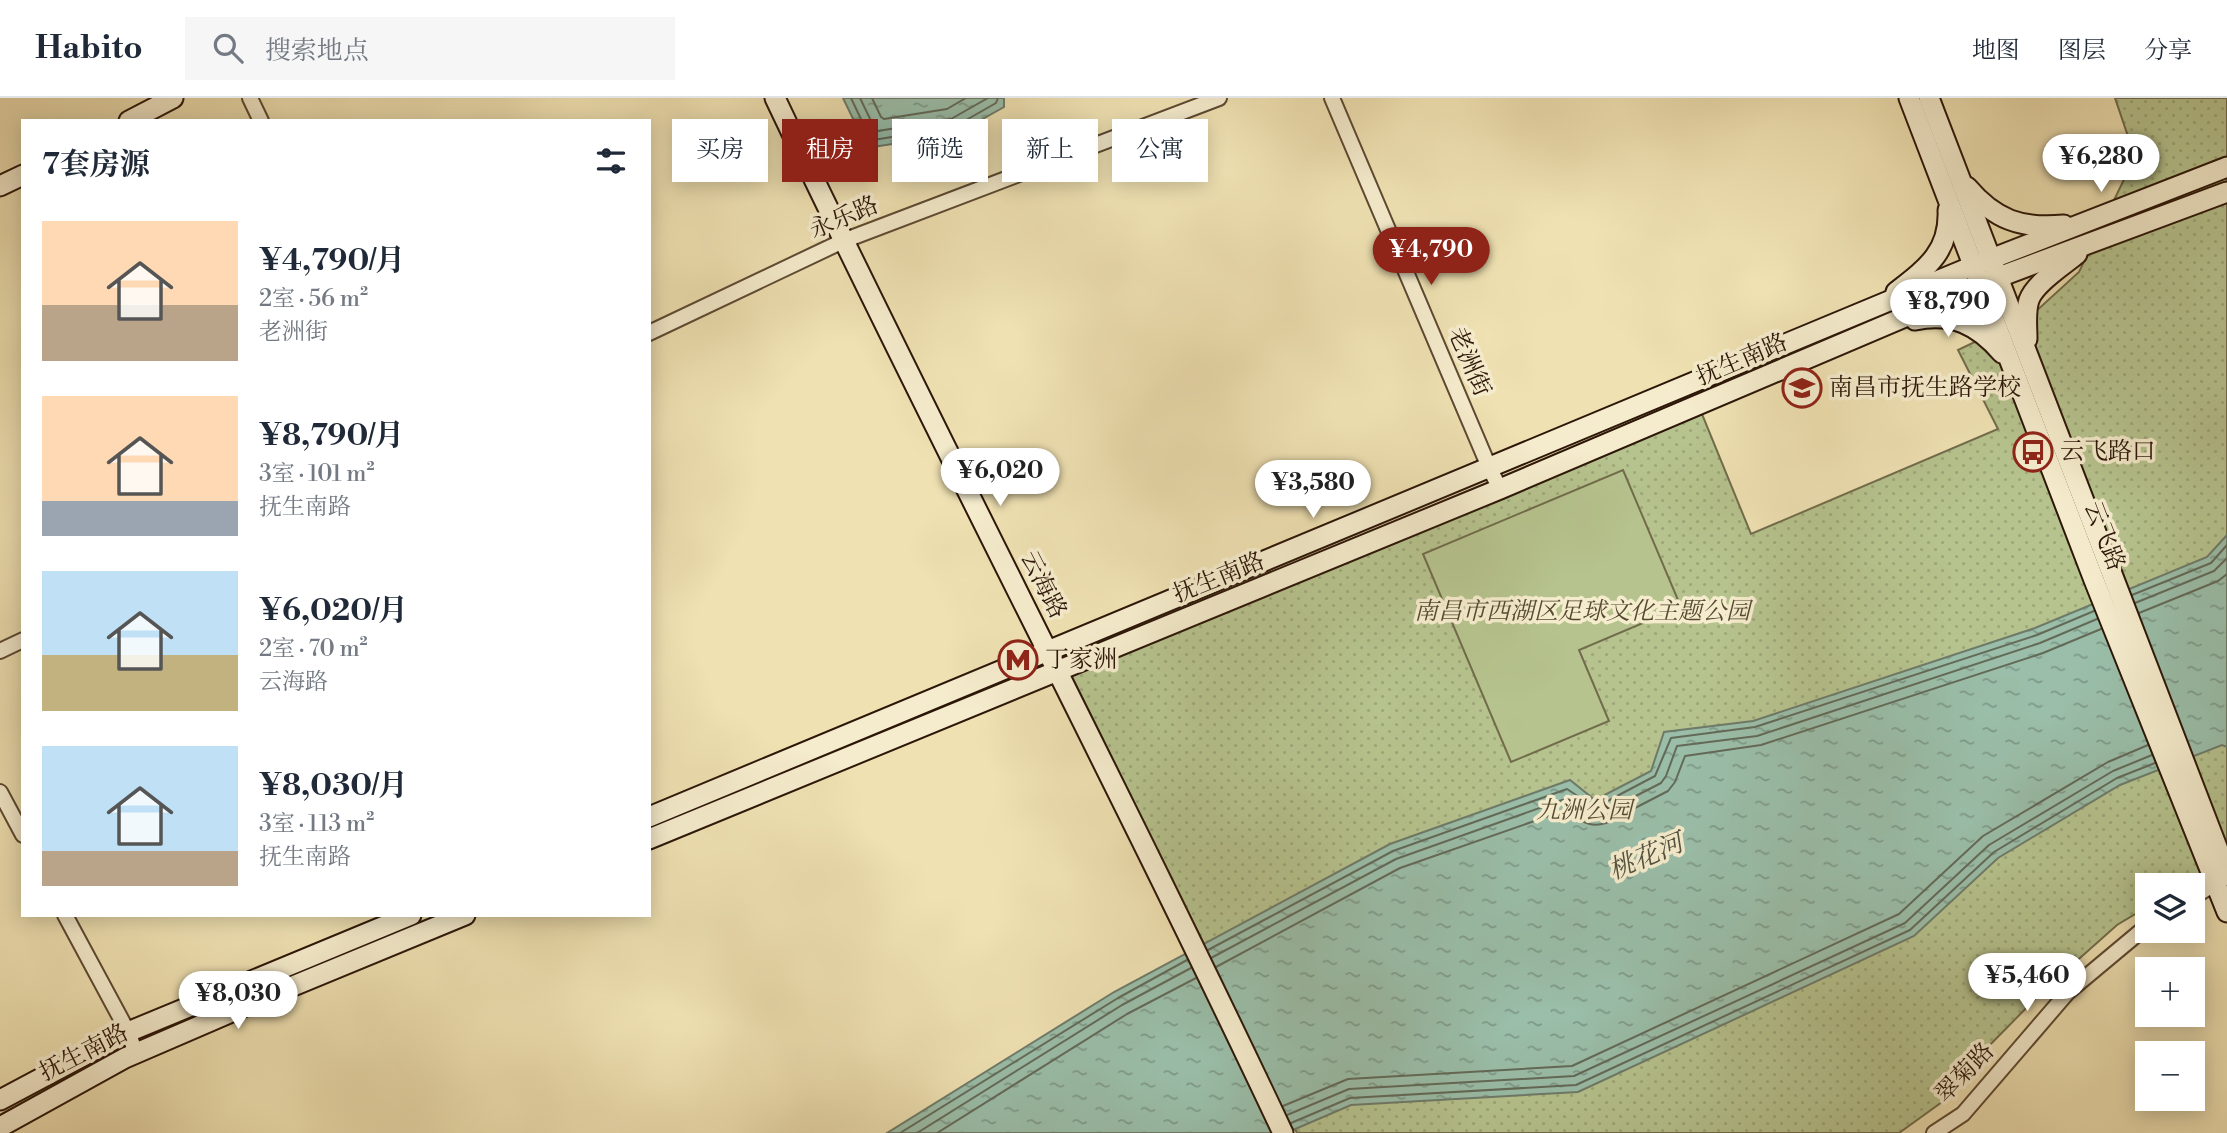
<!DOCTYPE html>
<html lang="zh">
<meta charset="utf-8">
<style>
:root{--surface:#fff;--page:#f6f6f7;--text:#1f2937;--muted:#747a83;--line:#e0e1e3;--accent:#8f2418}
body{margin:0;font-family:"Libre Bodoni","Noto Serif SC",serif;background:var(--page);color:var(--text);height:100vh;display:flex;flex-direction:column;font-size:26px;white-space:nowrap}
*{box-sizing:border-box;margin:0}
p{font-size:23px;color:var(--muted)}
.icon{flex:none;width:38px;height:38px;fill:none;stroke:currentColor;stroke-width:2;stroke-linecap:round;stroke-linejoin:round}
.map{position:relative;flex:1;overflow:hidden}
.sheet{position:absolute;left:21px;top:21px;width:630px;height:798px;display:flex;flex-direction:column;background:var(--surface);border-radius:0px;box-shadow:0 4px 18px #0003}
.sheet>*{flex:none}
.top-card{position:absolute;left:672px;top:21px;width:665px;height:63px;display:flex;gap:14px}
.controls{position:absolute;left:2135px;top:775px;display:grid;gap:14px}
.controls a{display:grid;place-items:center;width:70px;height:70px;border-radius:0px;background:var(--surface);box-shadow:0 4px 18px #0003;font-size:35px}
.price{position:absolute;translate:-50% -60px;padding:0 16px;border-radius:24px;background:#fff;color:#222;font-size:23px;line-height:46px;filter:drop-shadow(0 2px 4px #0008)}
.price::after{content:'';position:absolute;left:50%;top:42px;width:21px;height:16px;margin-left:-10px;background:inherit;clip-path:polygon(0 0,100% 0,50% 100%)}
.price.current{background:var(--accent);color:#fff}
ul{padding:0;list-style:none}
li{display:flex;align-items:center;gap:21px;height:175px;padding:0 21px}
li span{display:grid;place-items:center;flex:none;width:196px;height:140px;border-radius:0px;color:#555}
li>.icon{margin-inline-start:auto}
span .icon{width:84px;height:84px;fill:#fffc;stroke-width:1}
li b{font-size:30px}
h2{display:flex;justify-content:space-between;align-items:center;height:84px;padding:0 21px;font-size:30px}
.chip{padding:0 24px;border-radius:0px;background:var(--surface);box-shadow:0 4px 18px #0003;font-size:24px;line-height:63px}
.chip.current{background:var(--accent);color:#fff}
header{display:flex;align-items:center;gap:42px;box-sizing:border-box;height:98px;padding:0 35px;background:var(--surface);border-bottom:2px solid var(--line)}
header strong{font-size:33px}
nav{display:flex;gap:38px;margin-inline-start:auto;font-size:24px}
.search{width:490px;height:63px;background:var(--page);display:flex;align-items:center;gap:18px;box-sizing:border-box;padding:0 24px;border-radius:0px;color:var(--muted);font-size:26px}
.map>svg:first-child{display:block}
.park{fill:url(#park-dots);stroke:#716c4b;stroke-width:2}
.pitch{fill:#b6c38e;stroke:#716c4b;stroke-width:2}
.water{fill:url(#water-ripples);stroke:#6e7b69;stroke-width:2}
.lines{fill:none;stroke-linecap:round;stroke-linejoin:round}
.shore{stroke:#636a58;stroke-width:2}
.street-casing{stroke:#5d4932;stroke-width:18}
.secondary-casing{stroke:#2c1608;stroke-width:23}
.street{stroke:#f5eccd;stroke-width:14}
.secondary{stroke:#f5eccd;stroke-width:19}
.labels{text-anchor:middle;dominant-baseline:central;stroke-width:7;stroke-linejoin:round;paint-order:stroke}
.street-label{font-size:24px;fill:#2c1608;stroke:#f5eccd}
.poi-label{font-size:24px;fill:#2c1608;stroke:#f5eccd;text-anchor:start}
.park-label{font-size:24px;font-style:italic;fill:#554a30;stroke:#f5eccd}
.water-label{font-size:26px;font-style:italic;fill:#525140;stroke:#f5eccd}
</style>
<header>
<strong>Habito</strong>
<div class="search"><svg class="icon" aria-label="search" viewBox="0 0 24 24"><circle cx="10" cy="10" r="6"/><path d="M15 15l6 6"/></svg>搜索地点</div>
<nav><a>地图</a><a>图层</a><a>分享</a></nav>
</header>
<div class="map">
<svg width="2227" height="1035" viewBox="0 0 2227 1035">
<defs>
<pattern id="park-dots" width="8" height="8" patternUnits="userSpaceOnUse" patternTransform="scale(1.75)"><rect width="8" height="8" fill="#b6c38e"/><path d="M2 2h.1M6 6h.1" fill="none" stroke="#9da779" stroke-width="1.8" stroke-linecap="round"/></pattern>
<pattern id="water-ripples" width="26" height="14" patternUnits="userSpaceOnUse" patternTransform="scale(1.75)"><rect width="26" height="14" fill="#9abea9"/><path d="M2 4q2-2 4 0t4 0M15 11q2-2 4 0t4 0" fill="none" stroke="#7e9988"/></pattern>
</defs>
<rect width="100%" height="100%" fill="#efe1b2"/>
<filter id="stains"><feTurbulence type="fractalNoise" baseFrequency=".00286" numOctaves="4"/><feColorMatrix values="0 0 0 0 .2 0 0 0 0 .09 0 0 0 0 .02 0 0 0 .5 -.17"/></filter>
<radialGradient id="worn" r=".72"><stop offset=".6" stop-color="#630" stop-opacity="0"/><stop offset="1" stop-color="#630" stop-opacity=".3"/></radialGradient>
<polygon class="park" points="2115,0 2227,0 2227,768 2181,787 2147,788 2147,809 2117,827 2044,892 1981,956 1942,1004 1899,1035 1297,1035 1070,575 1702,316 1751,436 1998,331 1958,252 2033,216 2079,174 2135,59"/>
<polygon class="pitch" points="1623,372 1681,509 1579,552 1609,623 1511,664 1423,456"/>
<g class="water">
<polygon points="843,0 1004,0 1004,9 956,36 867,50"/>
<polygon points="2227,437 2227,649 2222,647 2120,687 1998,760 1914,838 1578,994 1351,1007 1286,1035 887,1035 1114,894 1390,746 1570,682 1595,702 1651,673 1664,634 1753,623 2035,530 2207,459"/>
</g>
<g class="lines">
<g class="shore">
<polyline points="851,0 870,40 873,42 954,29 996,5 998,0"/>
<polyline points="860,0 875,31 878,33 951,21 988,0"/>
<polyline points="872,0 881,19 884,21 947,11 966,0"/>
<polyline points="2132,497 2211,465 2227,447"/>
<polyline points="2135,505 2214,473 2227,460"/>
<polyline points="2139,515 2218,483 2227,476"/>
<polyline points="1208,852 1393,753 1567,691 1591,707 1598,708 1655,678 1671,640 1755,629 2037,537 2094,513"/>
<polyline points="1211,860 1396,761 1565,701 1588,716 1599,717 1661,685 1666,678 1677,648 1757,638 2040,545 2097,521"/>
<path d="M1216,869L1400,770L1563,713C1579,720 1587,731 1606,725L1668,693L1675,684L1685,658L1761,647L2043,555L2101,531"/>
<polyline points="1283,1008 1348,981 1572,968 1899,816 1983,738 2108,664 2148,647"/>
<polyline points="1287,1017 1349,991 1574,978 1905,825 1989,747 2113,673 2152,657"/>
<polyline points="1291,1025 1350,1000 1576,987 1910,832 1994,754 2117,680 2155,665"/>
<polyline points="900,1035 1118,900 1187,862"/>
<polyline points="917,1035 1122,907 1191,870"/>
<polyline points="937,1035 1127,916 1196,880"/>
</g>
<g class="street-casing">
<g id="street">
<polyline points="250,0 261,23"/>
<polyline points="1332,0 1489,369 1500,391"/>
<polyline points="649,235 843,143 1219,0"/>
<polyline points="0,553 23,542"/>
<polyline points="0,694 23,737"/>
<polyline points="2193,799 2223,781"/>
<polyline points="65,817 128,934 136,955"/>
<polyline points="1934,1035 1963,1016 2068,894 2147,828"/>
</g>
</g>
<g class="secondary-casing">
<g id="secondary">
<path d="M775,0C940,347 1119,687 1283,1035"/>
<polyline points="1909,0 2094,482 2227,814"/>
<polyline points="1929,0 2227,775"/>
<polyline points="129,23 173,0"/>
<polyline points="0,88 23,77"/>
<path d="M1967,89C1995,122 2021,131 2064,127"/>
<path d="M1896,194C1927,170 1950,153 1948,112"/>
<path d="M1915,222C1952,214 1978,227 2002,255"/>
<path d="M2027,241C2027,228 2025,214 2029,202C2035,185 2064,167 2077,156"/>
<polyline points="649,719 1973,168 2227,69"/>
<polyline points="649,741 1500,391 1999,179 2227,94"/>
<polyline points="0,1002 128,934 411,817"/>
<polyline points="0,1029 125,960 264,900 465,817"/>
</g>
</g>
<use href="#street" class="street"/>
<use href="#secondary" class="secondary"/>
</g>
<defs>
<g id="school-ring" transform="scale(2.0125)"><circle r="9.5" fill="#f5eccd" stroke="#8f2418" stroke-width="1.5"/><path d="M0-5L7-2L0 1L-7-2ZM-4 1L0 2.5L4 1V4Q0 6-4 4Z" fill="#8f2418"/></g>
<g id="bus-ring" transform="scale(2.0125)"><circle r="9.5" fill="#f5eccd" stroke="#8f2418" stroke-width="1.5"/><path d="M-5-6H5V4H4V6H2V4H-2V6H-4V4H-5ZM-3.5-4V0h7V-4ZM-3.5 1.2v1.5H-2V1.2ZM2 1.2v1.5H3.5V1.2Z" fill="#8f2418"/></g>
<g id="metro-ring" transform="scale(2.0125)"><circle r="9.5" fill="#f5eccd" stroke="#8f2418" stroke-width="1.5"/><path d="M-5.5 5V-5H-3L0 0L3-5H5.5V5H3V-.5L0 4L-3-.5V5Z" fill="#8f2418"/></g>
</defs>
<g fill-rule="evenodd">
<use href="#school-ring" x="1802" y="290"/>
<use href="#bus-ring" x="2033" y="354"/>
<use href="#metro-ring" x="1018" y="562"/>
</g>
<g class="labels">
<g class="street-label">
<text transform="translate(844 120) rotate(-23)">永乐路</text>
<text transform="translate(1742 262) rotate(-23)">抚生南路</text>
<text transform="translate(1469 264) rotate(67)">老洲街</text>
<text transform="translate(2104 438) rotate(69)">云飞路</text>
<text transform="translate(1219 480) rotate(-22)">抚生南路</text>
<text transform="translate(1043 487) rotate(63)">云海路</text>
<text transform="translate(84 955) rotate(-27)">抚生南路</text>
<text transform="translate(1965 975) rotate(-46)">翠菊路</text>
</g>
<g class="poi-label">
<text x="1829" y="290">南昌市抚生路学校</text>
<text x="2060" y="354">云飞路口</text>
<text x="1045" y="562">丁家洲</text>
</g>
<g class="park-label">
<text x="1582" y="514">南昌市西湖区足球文化主题公园</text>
<text x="1584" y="713">九洲公园</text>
</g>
<g class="water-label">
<text transform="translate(1646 759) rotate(-23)">桃花河</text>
</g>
</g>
<rect width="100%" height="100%" filter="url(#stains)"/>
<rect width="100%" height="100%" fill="url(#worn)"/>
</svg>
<div class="controls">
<a><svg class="icon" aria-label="layers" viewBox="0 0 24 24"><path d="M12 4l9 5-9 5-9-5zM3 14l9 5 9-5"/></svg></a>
<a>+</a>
<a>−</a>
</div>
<b class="price" style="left:2101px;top:96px">¥6,280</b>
<b class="price current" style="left:1431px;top:189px">¥4,790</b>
<b class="price" style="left:1948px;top:241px">¥8,790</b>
<b class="price" style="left:1000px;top:410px">¥6,020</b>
<b class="price" style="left:1313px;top:422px">¥3,580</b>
<b class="price" style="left:2027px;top:915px">¥5,460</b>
<b class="price" style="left:238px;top:933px">¥8,030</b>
<div class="top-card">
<a class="chip">买房</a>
<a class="chip current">租房</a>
<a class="chip">筛选</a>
<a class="chip">新上</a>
<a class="chip">公寓</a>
</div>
<section class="sheet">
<h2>7套房源<svg class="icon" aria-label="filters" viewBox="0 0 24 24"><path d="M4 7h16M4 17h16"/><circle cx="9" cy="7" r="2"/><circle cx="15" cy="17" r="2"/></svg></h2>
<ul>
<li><span style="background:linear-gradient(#ffd9b3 60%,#b9a48a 0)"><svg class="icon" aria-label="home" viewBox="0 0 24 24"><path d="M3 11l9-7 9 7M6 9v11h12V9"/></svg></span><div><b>¥4,790/月</b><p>2室 · 56 m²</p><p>老洲街</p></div></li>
<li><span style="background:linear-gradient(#ffd9b3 75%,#9aa5b1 0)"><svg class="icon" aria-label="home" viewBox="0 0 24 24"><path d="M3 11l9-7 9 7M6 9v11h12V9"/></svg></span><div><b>¥8,790/月</b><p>3室 · 101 m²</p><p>抚生南路</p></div></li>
<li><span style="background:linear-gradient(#bfe0f5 60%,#c2b280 0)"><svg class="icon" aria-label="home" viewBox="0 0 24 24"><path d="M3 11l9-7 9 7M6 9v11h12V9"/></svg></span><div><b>¥6,020/月</b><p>2室 · 70 m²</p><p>云海路</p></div></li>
<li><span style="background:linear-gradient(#bfe0f5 75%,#b9a48a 0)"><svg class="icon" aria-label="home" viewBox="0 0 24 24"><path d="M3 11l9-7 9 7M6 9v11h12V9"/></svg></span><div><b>¥8,030/月</b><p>3室 · 113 m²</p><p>抚生南路</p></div></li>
</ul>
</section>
</div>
